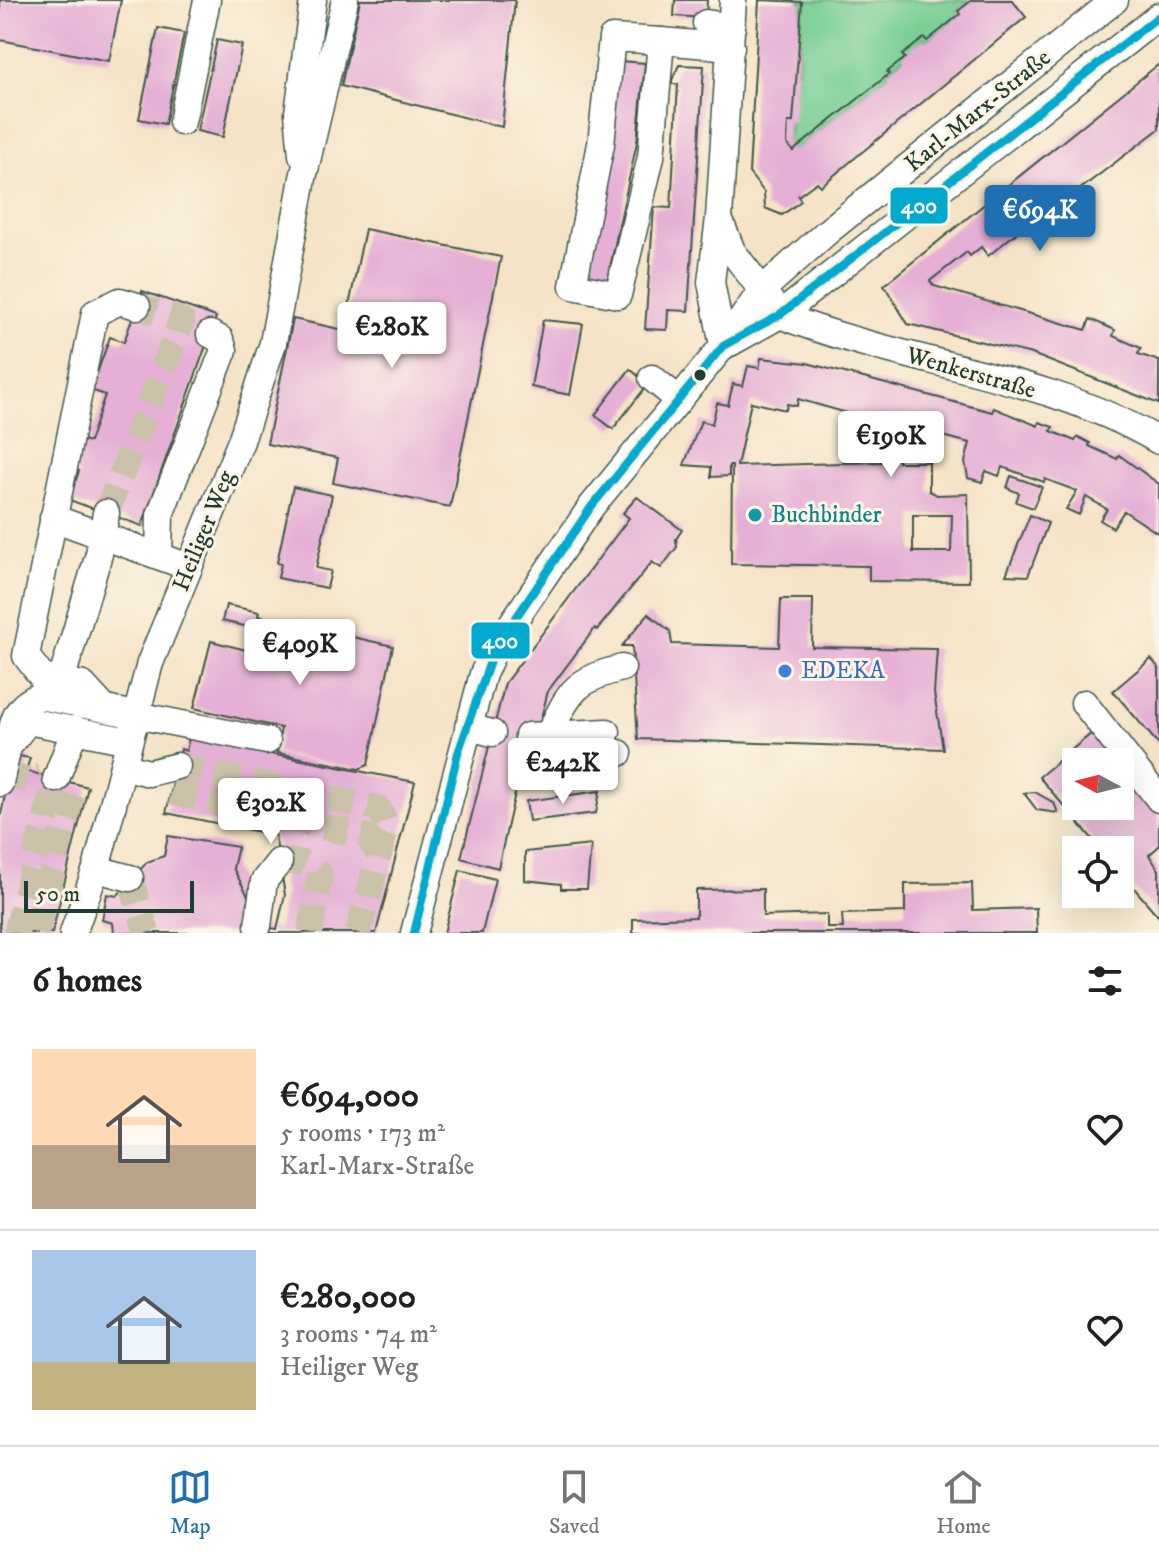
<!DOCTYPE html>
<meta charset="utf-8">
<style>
:root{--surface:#fff;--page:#f2f2f2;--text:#202124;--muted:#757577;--line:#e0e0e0;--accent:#1f6fb2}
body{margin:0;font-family:"IM FELL DW Pica",serif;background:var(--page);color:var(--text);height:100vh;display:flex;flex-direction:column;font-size:30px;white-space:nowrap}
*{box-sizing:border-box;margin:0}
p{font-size:26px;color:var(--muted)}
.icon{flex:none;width:44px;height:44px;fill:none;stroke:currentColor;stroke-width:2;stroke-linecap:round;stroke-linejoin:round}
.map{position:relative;height:933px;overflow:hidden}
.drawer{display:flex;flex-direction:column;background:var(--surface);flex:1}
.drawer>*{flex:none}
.needle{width:52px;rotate:277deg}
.controls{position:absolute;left:1062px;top:748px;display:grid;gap:16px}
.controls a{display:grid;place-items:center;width:72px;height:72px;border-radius:0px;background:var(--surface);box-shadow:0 8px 32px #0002;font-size:40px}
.scale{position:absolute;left:24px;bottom:20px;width:170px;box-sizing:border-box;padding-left:8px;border:4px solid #1f3d34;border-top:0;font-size:22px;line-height:28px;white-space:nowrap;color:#1f3d34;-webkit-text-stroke:6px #fcf5e5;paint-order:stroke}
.price{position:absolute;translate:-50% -68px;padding:0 18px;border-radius:8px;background:#fff;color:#222;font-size:26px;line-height:52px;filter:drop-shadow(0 2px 4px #0008)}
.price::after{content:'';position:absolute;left:50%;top:48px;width:24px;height:18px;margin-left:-12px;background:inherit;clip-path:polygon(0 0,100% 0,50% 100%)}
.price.current{background:var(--accent);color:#fff}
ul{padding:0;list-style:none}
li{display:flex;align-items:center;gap:24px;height:200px;padding:0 32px}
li+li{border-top:2px solid var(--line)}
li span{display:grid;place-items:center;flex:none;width:224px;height:160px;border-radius:0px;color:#555}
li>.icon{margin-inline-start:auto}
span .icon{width:96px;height:96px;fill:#fffc;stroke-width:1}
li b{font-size:34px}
h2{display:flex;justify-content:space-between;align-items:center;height:96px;padding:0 32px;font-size:34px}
.menu{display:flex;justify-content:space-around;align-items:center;height:112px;border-top:2px solid var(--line);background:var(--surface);font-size:22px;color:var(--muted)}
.menu a{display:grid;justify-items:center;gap:4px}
.menu .current{color:var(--accent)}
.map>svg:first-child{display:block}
.green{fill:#76ce94;stroke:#4a8664;stroke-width:2}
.building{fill:#e5afd6;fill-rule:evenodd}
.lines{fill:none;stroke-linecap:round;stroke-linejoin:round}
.minor-tunnel{stroke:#c9c2a9;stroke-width:26;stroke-dasharray:26 13;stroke-linecap:butt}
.minor-casing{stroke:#3f564a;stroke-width:29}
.minor{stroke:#fff;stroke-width:26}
.bus-1-casing{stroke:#fcf5e5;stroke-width:14}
.bus-1{stroke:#00a9ce;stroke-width:8}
.bus-dot{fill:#1f3d34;stroke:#fcf5e5;stroke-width:3}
.culture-dot{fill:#0f9aa8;stroke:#fcf5e5;stroke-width:3}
.shop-dot{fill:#3f7fe0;stroke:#fcf5e5;stroke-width:3}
.labels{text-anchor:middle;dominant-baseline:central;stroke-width:6;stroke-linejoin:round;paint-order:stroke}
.street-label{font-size:24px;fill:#1f3d34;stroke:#fcf5e5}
.culture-label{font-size:24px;fill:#0d838f;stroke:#fcf5e5;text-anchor:start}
.shop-label{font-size:24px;fill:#366cbe;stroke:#fcf5e5;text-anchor:start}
.line-badge{stroke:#fcf5e5;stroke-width:3}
.badge-label{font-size:22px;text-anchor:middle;font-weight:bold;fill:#fff}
</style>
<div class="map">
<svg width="1159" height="933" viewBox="0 0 1159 933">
<rect width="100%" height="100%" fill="#fcf5e5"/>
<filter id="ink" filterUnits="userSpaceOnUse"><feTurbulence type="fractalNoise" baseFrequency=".0125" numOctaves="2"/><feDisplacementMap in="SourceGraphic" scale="16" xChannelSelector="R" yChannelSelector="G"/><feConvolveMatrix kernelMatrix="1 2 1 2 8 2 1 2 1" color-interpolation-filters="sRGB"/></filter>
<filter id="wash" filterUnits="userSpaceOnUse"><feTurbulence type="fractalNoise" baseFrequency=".006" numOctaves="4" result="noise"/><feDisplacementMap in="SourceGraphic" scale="32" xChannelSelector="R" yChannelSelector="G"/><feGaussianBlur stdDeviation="1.8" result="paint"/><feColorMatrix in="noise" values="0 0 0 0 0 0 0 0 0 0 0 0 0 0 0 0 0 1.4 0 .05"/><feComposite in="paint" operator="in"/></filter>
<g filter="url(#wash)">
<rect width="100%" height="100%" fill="#f4e3c6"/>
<polygon class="green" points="798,0 972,0 958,11 960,14 927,41 924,38 887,72 889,74 793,151 787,144 798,69 802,2"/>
<g id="blocks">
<g class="building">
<polygon points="0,0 121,0 109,61 0,40"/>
<polygon points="360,0 515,0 502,127 341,86"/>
<polygon points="675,0 707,0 706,18 674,16"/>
<polygon points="759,0 802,2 793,122 788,122 787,144 793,151 889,74 887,72 905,58 902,55 924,38 927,41 960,14 958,11 972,0 1012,0 1026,17 821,186 817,182 798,196 801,201 782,215 765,208 764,192 749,173"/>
<polygon points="158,28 184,33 165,124 139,119"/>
<polygon points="217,40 242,45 223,137 197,131"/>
<polygon points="619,61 645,63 637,142 607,281 584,277"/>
<polygon points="1159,64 1159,129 1024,232 1021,229 988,256 981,247 970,256 967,252 930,281 934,286 1086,330 1090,319 1115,330 1113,336 1141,348 1138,354 1159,361 1159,404 1032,354 908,324 884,285"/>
<polygon points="679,65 704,66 688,311 668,310 667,330 645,329 654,207 671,208 678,84 672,84 672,80"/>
<polygon points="365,229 501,257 450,507 333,483 338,458 267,444 293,319 344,330"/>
<polygon points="142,291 216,317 142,526 69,500 79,471 70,468 80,439 89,442 105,395 91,390 110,337 124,342"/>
<polygon points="543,320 583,324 570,395 531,387"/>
<path d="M761,358L807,363L992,412L994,408L1038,426L1039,422L1053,427L1051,431L1075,441L1078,437L1090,443L1089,446L1117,459L1119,455L1159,484V534L1124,511L1113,528L1100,520L1107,509L1086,497L1079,515L1066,509L1077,491L1045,479L1044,482L1002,467L999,476L986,471L982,482L968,478L965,462L970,443L918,430L917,433L798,399L797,406L787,404L786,410L751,402L737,466L881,462L880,451L898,453V462H929V491L937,495L968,494L969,582L869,581V566L731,564L732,466H729V476L711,477V467L684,465L701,421L712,424L717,403L728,405L733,384L743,386L748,366L759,368ZM913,515H952L951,552H913Z"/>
<polygon points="630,369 648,384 613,429 595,415"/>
<polygon points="1011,476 1042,487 1033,508 1016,502 1019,493 1007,488"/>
<polygon points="293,487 332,495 316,568 331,571 327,588 278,578 281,564 277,563"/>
<polygon points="637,497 682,530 676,539 677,547 661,568 652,562 597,630 595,628 548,691 540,722 533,722 528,736 498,868 461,858 505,683 629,518 623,513"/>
<polygon points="1030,515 1048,523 1028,576 1006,575"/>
<polygon points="781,599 813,599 812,647 937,649 934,693 943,749 638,739 632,646 622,646 648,614 670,631 672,644 779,647"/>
<polygon points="226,605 259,612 258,616 393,646 368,765 359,769 277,753 281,728 194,708 211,641 250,651 253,635 247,634 249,627 222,621"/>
<polygon points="1151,659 1159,668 1159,745 1113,691"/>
<polygon points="1092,733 1116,762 1076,762 1076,806 1120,806 1120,766 1159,813 1159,846 1149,855 1159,870 1159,917 1120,872 1120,850 1102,850 1039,777"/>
<polygon points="189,738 415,782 376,933 114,933 113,923 102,920 107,894 117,896 147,862 164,856 168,836 238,847 233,868 254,907 254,925 277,929 285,895 275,835 166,813 181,749 186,751"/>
<polygon points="13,755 30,758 26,771 88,787 52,933 0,933 0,820"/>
<polygon points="600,791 596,813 529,821 526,801"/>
<polygon points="1035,792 1054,803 1058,813 1037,810 1024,793"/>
<polygon points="591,845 587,889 561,889 561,884 525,880 525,852"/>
<polygon points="460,870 495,879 482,933 444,933"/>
<polygon points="972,883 973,910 1036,908 1037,933 633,933 633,919 696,917 696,890 763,889 763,916 827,914 827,928 843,928 842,914 905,912 905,884"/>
</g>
</g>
</g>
<g filter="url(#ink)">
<use href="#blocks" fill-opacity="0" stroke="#3f564a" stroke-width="2"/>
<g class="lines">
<g class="minor-tunnel">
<polyline points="106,513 182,321 137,306"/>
<polyline points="177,766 378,808 387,825 358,933"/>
<polyline points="2,774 29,780 41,775"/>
<polyline points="171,792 368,837 380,856"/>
<path d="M279,862C297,861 307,861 320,874L310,933"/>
<polyline points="130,878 147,933"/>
<polyline points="16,933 56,779"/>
<polyline points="36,933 75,784"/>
</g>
<g class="minor-casing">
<g id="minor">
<polyline points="706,23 732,27"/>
<polygon points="612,38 661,41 651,157 618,295 573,286 601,144"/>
<polyline points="661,41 731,47"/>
<polyline points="182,122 207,0"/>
<polyline points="302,155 298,113 313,0"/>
<polyline points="720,221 732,251 771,302"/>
<path d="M780,315C902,364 1044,373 1159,441"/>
<polyline points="730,343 780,315 1159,16"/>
<polyline points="723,346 711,282 719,218 733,0"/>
<polyline points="652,378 679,400"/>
<polyline points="53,518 175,562"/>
<polyline points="159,556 160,515 224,350 220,339 210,334"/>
<polyline points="61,681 99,554 106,513"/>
<polyline points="1084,703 1159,799"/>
<polyline points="105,709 83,685 42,677 26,656 95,313 120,301 137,306"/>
<polyline points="468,727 492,733"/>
<polyline points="528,736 607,732"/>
<path d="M8,747C13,722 14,706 40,696L267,741"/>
<path d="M619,753C585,759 573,765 548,736C569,694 572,680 622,668"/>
<polyline points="123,766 149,773 177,766"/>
<polyline points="56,779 75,729"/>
<polyline points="0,783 8,747 28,721 129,741"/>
<polyline points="96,869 130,878"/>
<polyline points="258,926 264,881 279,862"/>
<polyline points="73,933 96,869 150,663 241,441 273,343 303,178 345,0"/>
<polyline points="414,933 483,674 494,650 591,507 723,346 762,290 827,232 1115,0"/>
</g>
</g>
<use href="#minor" class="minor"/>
<g class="bus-1-casing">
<polyline id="bus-1" points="414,933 458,753 494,650 591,507 723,346 780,315 1159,16"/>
</g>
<use href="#bus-1" class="bus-1"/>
</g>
</g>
<circle class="bus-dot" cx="700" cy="375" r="7"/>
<circle class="culture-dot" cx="755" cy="515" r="8"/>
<circle class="shop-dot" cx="785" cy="671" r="8"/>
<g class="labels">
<g class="street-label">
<text transform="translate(978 111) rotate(-39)">Karl-Marx-Straße</text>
<text transform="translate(971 373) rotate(16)">Wenkerstraße</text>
<text transform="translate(204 531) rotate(-68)">Heiliger Weg</text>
</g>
<g class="culture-label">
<text x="771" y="515">Buchbinder</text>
</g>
<g class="shop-label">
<text x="801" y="671">EDEKA</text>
</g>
</g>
<g class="line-badge">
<rect x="889" y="186" width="60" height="39" rx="8" fill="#00a9ce"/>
<rect x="470" y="621" width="61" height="39" rx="8" fill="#00a9ce"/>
</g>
<g class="badge-label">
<text x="919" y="213">400</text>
<text x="500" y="648">400</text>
</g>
</svg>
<div class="controls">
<a><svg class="needle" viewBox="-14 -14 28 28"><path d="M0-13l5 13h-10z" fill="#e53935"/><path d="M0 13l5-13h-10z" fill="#757577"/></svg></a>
<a><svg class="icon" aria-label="locate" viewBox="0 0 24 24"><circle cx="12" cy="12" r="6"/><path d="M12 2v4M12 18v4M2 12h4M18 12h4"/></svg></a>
</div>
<div class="scale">50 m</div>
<b class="price current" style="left:1040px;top:253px">€694K</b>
<b class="price" style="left:392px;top:370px">€280K</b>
<b class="price" style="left:891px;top:479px">€190K</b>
<b class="price" style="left:300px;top:687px">€409K</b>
<b class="price" style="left:563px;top:806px">€242K</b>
<b class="price" style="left:271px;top:846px">€302K</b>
</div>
<section class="drawer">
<h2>6 homes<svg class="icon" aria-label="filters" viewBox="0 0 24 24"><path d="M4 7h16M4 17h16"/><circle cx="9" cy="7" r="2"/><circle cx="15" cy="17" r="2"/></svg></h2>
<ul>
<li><span style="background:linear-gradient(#ffd9b3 60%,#b9a48a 0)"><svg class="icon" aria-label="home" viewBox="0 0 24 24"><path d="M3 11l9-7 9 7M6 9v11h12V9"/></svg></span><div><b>€694,000</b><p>5 rooms · 173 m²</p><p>Karl-Marx-Straße</p></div><svg class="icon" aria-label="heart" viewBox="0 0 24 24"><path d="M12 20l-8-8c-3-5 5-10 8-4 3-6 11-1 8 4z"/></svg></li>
<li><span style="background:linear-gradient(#a9c7e8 70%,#c2b280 0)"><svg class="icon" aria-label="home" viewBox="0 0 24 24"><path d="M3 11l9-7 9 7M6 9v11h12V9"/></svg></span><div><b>€280,000</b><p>3 rooms · 74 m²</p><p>Heiliger Weg</p></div><svg class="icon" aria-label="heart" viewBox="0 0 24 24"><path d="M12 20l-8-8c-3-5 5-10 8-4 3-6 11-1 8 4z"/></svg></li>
</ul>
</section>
<nav class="menu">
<a class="current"><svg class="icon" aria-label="map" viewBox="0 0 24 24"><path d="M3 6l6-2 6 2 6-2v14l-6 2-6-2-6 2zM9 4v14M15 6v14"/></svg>Map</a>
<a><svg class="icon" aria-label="saved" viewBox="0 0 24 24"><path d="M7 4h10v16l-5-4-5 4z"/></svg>Saved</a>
<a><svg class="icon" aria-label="home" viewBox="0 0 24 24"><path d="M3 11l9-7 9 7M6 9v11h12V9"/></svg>Home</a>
</nav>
